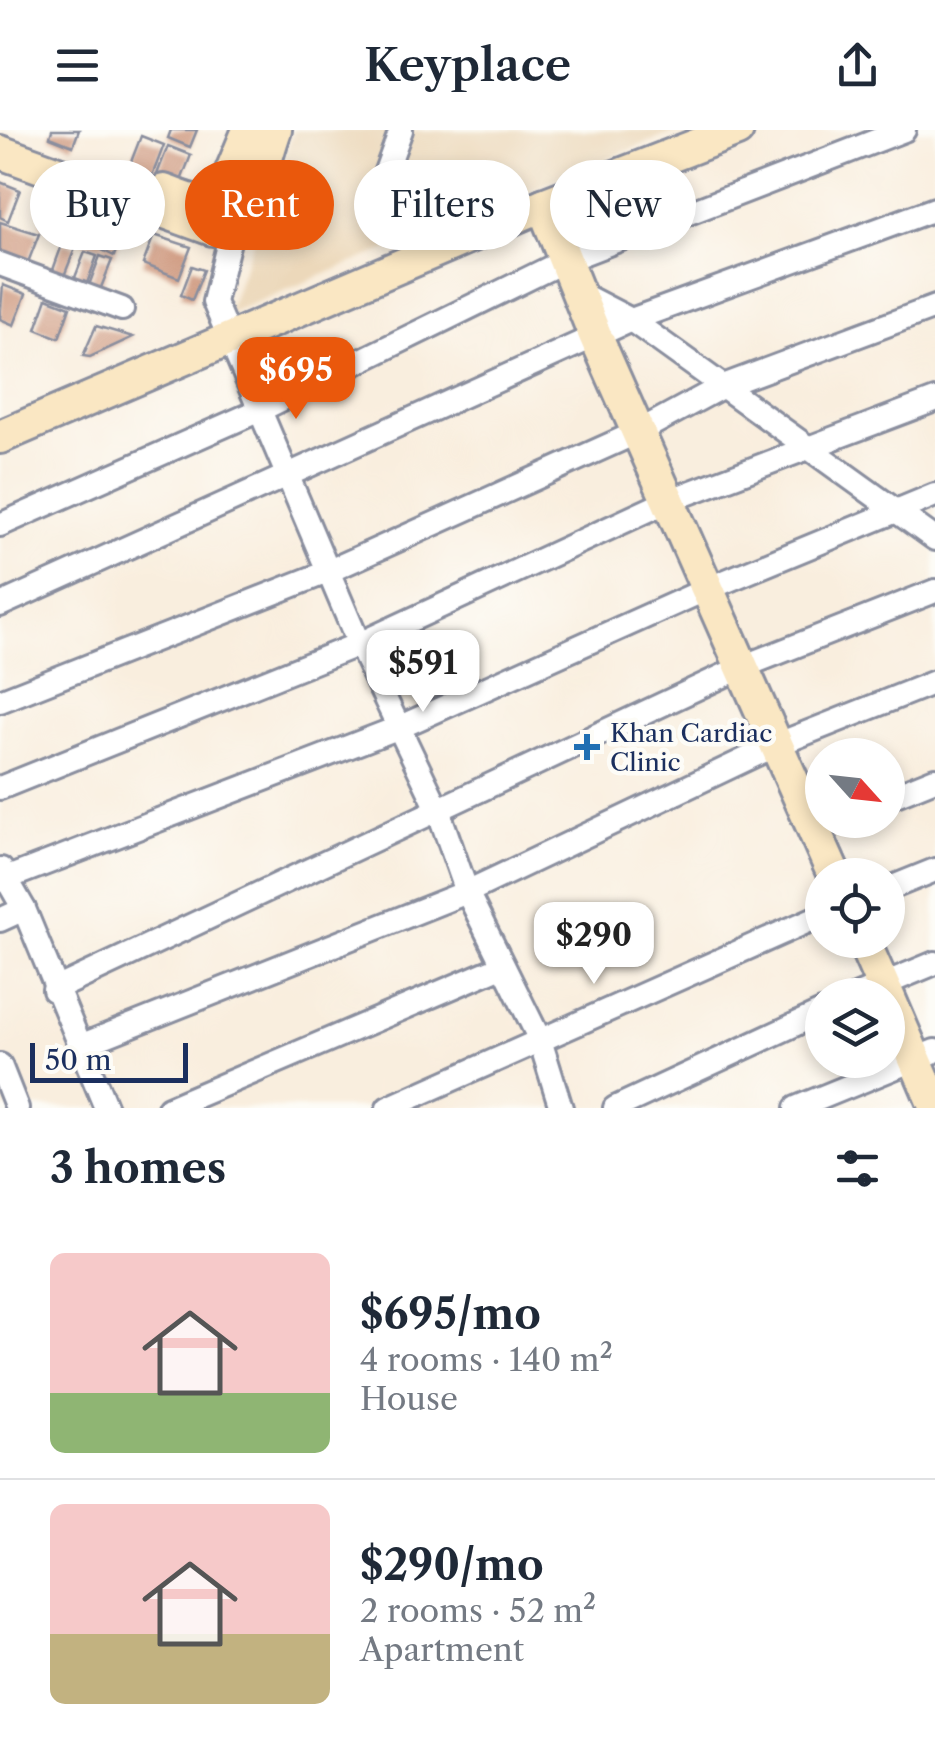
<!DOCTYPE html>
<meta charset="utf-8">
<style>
:root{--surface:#fff;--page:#f6f6f7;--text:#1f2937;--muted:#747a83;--line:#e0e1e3;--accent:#ea580c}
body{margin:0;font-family:"Libre Caslon Text",serif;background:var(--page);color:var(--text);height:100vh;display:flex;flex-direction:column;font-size:38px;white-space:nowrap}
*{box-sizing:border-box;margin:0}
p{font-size:32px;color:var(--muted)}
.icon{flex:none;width:55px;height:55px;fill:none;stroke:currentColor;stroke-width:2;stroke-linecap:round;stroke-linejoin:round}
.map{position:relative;height:978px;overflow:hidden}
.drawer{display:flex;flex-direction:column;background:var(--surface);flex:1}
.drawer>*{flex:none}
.top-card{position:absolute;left:30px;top:30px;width:875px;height:90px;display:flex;gap:20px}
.needle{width:65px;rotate:117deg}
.controls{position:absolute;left:805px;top:608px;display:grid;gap:20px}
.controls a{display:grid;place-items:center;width:100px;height:100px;border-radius:50%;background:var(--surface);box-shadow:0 5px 15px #0003;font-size:50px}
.scale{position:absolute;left:30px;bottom:25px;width:158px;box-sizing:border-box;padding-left:10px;border:5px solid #1b2f5e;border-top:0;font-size:28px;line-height:35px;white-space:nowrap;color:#1b2f5e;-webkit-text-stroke:8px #fdfcf7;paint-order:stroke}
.price{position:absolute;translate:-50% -85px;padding:0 22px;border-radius:20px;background:#fff;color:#222;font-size:32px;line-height:65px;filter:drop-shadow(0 2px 5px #0008)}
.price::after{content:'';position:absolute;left:50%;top:60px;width:30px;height:22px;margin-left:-15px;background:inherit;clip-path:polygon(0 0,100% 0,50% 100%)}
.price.on{background:var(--accent);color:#fff}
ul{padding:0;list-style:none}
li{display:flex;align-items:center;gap:30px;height:250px;padding:0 50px}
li+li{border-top:2px solid var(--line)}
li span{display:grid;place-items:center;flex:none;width:280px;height:200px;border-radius:15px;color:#555}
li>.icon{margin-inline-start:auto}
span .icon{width:120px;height:120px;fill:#fffc;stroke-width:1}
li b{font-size:42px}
h2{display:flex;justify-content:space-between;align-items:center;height:120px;padding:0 50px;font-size:42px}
.chip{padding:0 35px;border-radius:45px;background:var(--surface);box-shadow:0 5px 15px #0003;font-size:35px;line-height:90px}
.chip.on{background:var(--accent);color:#fff}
header{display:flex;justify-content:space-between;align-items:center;height:130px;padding:0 50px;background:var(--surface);font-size:45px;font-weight:600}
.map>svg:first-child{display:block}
.built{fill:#ecd8ba}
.building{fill:#d19f86}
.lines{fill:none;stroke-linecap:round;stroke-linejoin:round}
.street-casing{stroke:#8a8e9e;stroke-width:28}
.secondary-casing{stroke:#8a8e9e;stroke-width:38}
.street{stroke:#fff;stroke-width:22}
.secondary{stroke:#fae7c3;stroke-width:32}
.poi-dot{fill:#1f6fb2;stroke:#fdfcf7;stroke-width:4}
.labels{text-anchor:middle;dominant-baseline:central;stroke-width:9;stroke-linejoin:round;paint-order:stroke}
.poi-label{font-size:25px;fill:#1b2f5e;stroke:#fdfcf7;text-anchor:start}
</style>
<header><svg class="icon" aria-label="menu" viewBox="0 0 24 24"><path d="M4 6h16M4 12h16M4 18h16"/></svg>Keyplace<svg class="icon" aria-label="share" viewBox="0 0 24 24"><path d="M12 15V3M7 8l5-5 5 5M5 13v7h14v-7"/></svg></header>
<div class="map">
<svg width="935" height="978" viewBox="0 0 935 978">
<rect width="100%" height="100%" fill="#fdfcf7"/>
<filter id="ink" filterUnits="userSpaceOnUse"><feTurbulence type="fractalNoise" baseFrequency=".01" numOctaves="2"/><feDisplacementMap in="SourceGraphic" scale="20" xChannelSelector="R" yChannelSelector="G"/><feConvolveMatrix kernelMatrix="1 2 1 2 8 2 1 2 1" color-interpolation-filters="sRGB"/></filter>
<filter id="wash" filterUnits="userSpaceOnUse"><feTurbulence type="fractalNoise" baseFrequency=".0048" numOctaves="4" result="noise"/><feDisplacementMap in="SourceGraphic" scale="40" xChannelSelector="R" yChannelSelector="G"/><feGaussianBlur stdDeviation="2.25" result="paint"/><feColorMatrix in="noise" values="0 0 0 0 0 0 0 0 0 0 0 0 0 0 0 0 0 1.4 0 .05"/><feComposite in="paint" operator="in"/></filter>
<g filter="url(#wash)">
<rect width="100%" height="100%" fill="#f9eede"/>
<polygon class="built" points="294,0 679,0 227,184"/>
<g id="blocks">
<g class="building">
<polygon points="52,0 79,0 73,16 50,7"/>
<polygon points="171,0 197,0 190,17 168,8"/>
<polygon points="141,6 164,15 152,46 129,37"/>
<polygon points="168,16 191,25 179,56 156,47"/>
<polygon points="0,52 20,60 8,91 0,87"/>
<polygon points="52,64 88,79 76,109 65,104 68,94 63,104 40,95"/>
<polygon points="90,79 113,88 101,119 78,110"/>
<polygon points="0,92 39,104 27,135 0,127"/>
<polygon points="113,92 125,96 114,126 102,120"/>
<polygon points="154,105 191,117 179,148 143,134"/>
<polygon points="63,112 76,116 64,146 53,140"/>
<polygon points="85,122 97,126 86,156 74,150"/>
<polygon points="100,126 112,130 100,160 89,155"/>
<polygon points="192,136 204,140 192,170 181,165"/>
<polygon points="3,155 26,164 14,195 0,189"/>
<polygon points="47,168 70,177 59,208 36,199"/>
<polygon points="96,196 133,207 90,227 83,226"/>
</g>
</g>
</g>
<g filter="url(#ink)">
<use href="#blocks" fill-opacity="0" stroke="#8a8e9e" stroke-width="2.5"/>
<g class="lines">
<g class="street-casing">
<g id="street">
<polyline points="374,74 401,0"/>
<polyline points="222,83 231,103 214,172 359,514 437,677 467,762 540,910 561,978"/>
<polyline points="0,134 122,179"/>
<polyline points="577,162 631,190 935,409"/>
<polyline points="0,395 260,280 564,131 904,0"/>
<polyline points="0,475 631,190 935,79"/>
<polyline points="0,571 327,442 638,302 723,256 935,177"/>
<polyline points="0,658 359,514 668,371 935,270"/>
<polyline points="888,668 935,649"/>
<polyline points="1,739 24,779 106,978"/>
<polyline points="5,749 400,597 707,459 935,365"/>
<polyline points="888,759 935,740"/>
<polyline points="0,790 24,779"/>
<polyline points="54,860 742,537 935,461"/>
<polyline points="858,865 935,833"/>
<polyline points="80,916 467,762 776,615 935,552"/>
<polyline points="0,935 17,978"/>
<polyline points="169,978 502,836"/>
<polyline points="388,978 822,785"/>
<polyline points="615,978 822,882"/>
<polyline points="796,978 935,921"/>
</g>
</g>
<g class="secondary-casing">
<g id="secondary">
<path d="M0,22L212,99C255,93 262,35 275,0"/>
<path d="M164,61C184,68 204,80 222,65L249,0"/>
<polyline points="543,75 595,205 834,745"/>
<polyline points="0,307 543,75 737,0"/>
<polyline points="863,810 887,865"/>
<polyline points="888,866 935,976"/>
</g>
</g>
<use href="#street" class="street"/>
<use href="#secondary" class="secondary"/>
</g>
</g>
<path class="poi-dot" d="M582 602h10v10h10v10h-10v10h-10v-10h-10v-10h10z"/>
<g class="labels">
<g class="poi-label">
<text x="610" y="603">Khan Cardiac<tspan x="610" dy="29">Clinic</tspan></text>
</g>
</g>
</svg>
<div class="controls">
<a><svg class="needle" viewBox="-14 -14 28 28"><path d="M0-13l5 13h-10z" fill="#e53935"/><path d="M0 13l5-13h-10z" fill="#747a83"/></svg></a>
<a><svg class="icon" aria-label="locate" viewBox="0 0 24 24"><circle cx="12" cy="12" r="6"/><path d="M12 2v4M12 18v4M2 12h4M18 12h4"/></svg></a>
<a><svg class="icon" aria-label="layers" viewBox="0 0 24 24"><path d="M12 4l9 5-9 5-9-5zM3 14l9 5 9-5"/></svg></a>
</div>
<div class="scale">50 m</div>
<b class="price on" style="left:296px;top:292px">$695</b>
<b class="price" style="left:423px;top:585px">$591</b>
<b class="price" style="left:594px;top:857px">$290</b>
<div class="top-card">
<a class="chip">Buy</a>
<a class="chip on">Rent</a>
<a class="chip">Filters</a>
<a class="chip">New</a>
</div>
</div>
<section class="drawer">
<h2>3 homes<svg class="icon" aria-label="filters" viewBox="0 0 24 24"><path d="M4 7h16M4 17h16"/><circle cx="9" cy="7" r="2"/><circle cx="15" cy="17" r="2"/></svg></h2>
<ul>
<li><span style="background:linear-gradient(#f6c9c9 70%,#8fb573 0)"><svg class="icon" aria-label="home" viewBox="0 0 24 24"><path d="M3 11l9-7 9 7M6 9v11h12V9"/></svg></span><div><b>$695/mo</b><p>4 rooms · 140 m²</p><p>House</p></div></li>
<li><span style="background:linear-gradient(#f6c9c9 65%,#c2b280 0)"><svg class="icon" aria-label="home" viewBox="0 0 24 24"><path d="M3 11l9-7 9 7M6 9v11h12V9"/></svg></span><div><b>$290/mo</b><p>2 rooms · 52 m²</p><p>Apartment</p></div></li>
</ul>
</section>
